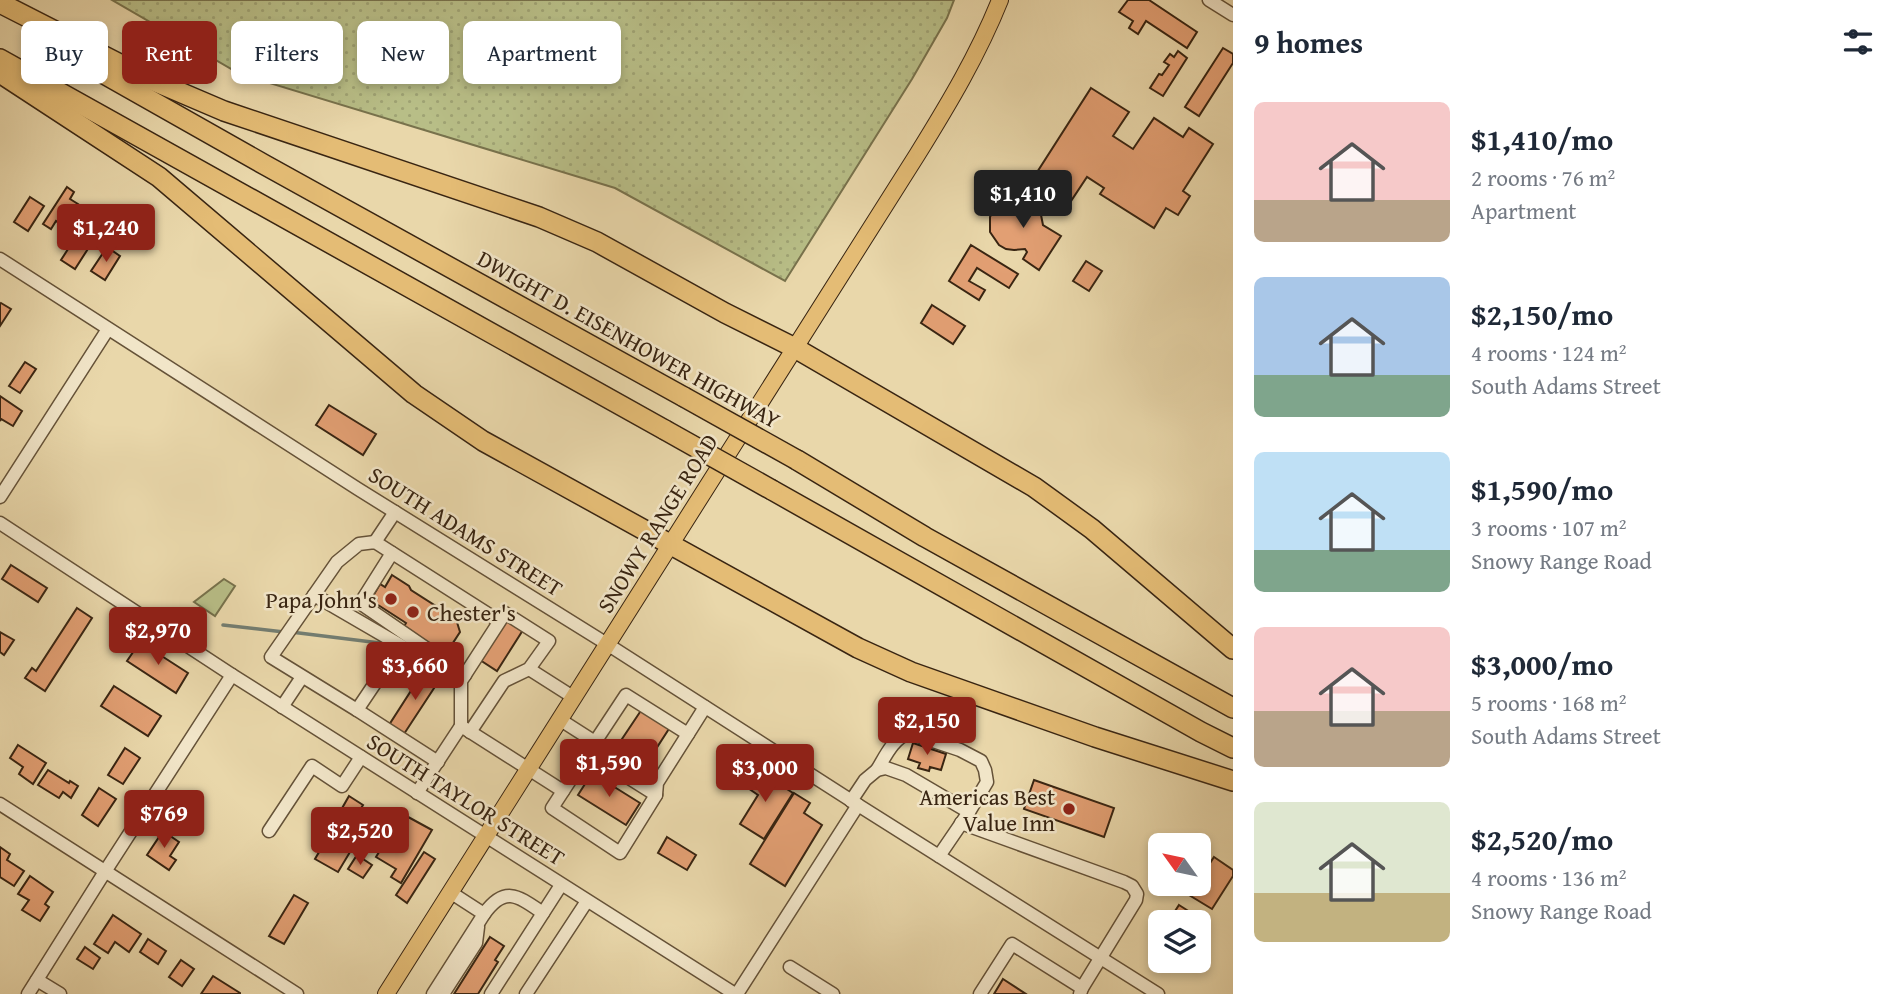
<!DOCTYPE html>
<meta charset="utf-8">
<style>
:root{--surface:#fff;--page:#f2f2f3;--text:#1f2937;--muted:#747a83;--accent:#8f2418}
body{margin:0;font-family:"Gentium Book Plus",serif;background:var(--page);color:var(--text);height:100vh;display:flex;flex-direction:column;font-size:26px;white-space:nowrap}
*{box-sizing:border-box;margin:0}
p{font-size:23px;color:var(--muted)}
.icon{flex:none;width:38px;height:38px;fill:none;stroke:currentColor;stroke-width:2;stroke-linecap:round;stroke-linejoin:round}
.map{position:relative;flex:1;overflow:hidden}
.drawer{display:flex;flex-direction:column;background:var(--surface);width:665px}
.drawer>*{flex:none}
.guide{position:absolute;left:21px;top:21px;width:665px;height:63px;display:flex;gap:14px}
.needle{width:46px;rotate:303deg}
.tools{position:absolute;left:1148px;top:833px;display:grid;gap:14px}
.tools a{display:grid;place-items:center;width:63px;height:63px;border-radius:10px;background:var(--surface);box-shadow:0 4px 10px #0003;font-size:35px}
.price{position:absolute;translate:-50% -60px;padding:0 16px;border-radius:7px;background:var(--accent);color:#fff;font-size:23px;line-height:46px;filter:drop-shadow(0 2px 4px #0008)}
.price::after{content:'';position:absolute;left:50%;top:42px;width:21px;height:16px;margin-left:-10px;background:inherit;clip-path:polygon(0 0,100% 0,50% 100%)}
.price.on{background:#222;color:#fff}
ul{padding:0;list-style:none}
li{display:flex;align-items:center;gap:21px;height:175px;padding:0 21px}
li span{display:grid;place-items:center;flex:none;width:196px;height:140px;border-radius:10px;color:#555}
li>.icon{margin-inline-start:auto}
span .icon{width:84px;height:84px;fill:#fffc;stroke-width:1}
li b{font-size:30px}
h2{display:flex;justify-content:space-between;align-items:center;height:84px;padding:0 21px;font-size:30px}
.pill{padding:0 24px;border-radius:10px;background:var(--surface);box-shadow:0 4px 10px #0003;font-size:24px;line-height:63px}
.pill.on{background:var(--accent);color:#fff}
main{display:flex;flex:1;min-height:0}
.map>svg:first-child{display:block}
.grass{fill:url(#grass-dots);stroke:#78724c;stroke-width:2}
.green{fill:#b8be87;stroke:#78724c;stroke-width:2}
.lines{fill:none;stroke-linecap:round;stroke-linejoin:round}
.stream{stroke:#737d71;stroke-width:3.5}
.building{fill:#e29f73;stroke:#392512;stroke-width:2}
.minor-casing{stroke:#655238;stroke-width:15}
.major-casing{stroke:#392512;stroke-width:18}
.highway-casing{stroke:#392512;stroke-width:22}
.minor{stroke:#f1e5c8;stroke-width:12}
.major{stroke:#e4bc75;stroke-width:16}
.highway{stroke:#e4bc75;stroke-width:19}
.highway-bridge-casing{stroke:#392512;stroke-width:22;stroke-linecap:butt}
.highway-bridge{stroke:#e4bc75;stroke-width:19}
.poi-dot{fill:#8f2418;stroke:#f1e5c8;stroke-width:2.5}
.labels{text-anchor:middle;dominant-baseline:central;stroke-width:5;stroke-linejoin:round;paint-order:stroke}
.street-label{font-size:23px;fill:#392512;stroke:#f1e5c8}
.poi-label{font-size:23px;fill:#392512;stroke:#f1e5c8;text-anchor:end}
</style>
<main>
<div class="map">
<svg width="1233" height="994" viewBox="0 0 1233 994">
<defs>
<pattern id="grass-dots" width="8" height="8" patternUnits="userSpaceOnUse" patternTransform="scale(1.75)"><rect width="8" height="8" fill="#b8be87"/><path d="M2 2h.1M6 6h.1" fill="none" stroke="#9fa374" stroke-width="1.8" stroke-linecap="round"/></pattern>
</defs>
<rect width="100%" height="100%" fill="#e9d7aa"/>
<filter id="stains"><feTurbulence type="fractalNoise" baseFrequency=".00286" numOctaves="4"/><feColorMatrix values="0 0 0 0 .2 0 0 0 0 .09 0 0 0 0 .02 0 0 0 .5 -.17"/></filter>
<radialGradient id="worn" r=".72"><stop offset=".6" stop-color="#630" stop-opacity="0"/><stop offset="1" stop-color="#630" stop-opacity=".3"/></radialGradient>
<polygon class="grass" points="112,0 954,0 947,18 912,79 785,281 615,188 240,74"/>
<polygon class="green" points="224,579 235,586 215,616 194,602"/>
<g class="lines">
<g class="stream">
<polyline points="223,625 284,632"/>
<polyline points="291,632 388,644"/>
</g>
</g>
<g class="building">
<polygon points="1128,0 1149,0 1197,32 1187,48 1146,21 1138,34 1129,28 1133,21 1119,12"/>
<polygon points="1223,48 1233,54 1233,63 1199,116 1185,107"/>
<polygon points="1178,51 1187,58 1163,96 1150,88 1159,74 1162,75 1169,65 1164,62 1170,54 1174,57"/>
<polygon points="1091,88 1129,112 1113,136 1133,149 1154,118 1183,137 1189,128 1213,144 1183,191 1190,196 1178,215 1166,208 1154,228 1100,194 1104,188 1087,177 1071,201 1034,177"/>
<polygon points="67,187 74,192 70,199 78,204 73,212 65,207 61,214 68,219 63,226 56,221 51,229 43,224"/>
<polygon points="1015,196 1029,200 1034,204 1041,215 1043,225 1061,236 1039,270 1023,259 1027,252 1025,249 1014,250 1006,249 999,245 990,232 990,217 993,210 1002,200"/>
<polygon points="30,197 44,206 28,231 14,222"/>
<polygon points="79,232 93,241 75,269 61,260"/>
<polygon points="971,245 1018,274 1009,288 977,268 969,281 985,290 979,300 949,281"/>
<polygon points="107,247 120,256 105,280 91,271"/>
<polygon points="1086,261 1102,271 1089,291 1073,281"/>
<polygon points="1,303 11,309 0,326 0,304"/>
<polygon points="932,305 965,326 953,344 921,323"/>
<polygon points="25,362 36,369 20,393 9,386"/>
<polygon points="0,396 22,411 13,426 1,419 0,421"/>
<polygon points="329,405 376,434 363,455 316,425"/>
<polygon points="11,565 47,588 38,602 2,579"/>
<polygon points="392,575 409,586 411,590 456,619 460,632 445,655 403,628 406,623 375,603 377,599 373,596 380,584 385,587"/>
<polygon points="77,608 92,618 45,691 25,678 32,668 36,671"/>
<polygon points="506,618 523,630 497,671 480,660"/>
<polygon points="0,632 14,640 4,655 0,652"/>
<polygon points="140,642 188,673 176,693 127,661"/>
<polygon points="425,669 440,679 404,734 389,725"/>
<polygon points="114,686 161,716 148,736 101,706"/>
<polygon points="646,703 674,721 645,766 616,748"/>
<polygon points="913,743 946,754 941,770 930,767 929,771 918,768 920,763 908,759"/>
<polygon points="18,745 46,763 33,784 19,774 23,767 10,758"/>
<polygon points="125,748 140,758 123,784 108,775"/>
<polygon points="756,769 793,793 764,839 740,824 758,795 745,786"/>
<polygon points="48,770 69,783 70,781 78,786 71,798 63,792 59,798 38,785"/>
<polygon points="592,773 640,803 626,825 578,795"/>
<polygon points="1034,780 1114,808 1104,837 1024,809"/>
<polygon points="99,788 116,799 98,826 82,815"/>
<polygon points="794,793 810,803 804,813 822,825 785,886 750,864"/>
<polygon points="349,796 363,805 351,825 362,832 338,872 315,859 322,847 316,843 323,833 313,827 324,809 337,817"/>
<polygon points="399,812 432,830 401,883 391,877 396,869 376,857 379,852 370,847 378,833 385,837"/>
<polygon points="163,831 179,842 170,856 176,860 169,870 147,855"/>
<polygon points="667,837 696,855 687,870 658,853"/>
<polygon points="0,847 10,854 7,860 24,871 14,886 0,877"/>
<polygon points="424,852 435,859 407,903 396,895"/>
<polygon points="357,855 372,865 363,878 348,869"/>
<polygon points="1214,857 1233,870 1233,876 1212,909 1189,895 1197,884 1199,884 1199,880"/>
<polygon points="30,876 53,892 45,904 49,907 40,921 22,910 29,900 18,894"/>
<polygon points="294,895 308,903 284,944 269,936"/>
<polygon points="1179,905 1204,921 1199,929 1199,922 1168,922"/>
<polygon points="113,915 141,934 129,952 115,942 108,953 94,944"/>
<polygon points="490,937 504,946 495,960 498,962 478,994 454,994"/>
<polygon points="148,939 166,951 158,964 140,952"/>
<polygon points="85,947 100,958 93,969 77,959"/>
<polygon points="181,960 194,969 182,986 169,977"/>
<polygon points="213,976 240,993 240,994 201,994"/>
<polygon points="1003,979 1026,994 994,994"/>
</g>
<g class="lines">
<g class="minor-casing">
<g id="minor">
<polyline points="1209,0 1233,15"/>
<polyline points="0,259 358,489 607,644 858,805 1158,994"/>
<polyline points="0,497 108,329"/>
<polyline points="0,523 232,675 735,994"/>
<polyline points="375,542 395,512"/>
<polyline points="392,553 363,599 363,605 465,675"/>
<polyline points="314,595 455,677"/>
<polyline points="400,646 357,710 438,762"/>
<polyline points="529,669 573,697"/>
<polyline points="282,707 302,677"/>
<polyline points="357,710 271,657 337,562 359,544 375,542 499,621"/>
<polyline points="559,719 595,742 626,695 688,734 705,707"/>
<polyline points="461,726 461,681 505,613 549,641 529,669 504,681 470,732"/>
<polyline points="595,742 552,808 620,853 656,795 657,783 688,734"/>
<polyline points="588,752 656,795"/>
<path d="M877,770C885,757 893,738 909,733L960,750L981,761L985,770L987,782L969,812"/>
<polyline points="417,793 461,726 563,791"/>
<polyline points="851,801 865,780 877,770 886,768 906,775 969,812 939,856"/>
<polyline points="0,804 297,994"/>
<polyline points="961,823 1124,882 1132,886 1137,894 1136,900 1082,988 1080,994"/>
<polyline points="269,831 312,766 342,786 361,757"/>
<path d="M484,914C505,885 518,896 543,913"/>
<polyline points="790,967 833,994"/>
<polyline points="37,980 60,994"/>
<polyline points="28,994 106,870 232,675"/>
<polyline points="433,994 484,914 450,892"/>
<polyline points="443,994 476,943 478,927"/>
<polyline points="491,994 561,885"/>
<polyline points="526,994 587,901"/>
<polyline points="737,994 858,805"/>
<polyline points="980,994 1012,944 1082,988"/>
</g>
</g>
<g class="major-casing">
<path id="major" d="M386,994L917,155C948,105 978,55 1000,0"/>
</g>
<g class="highway-casing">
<g id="highway">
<polyline points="0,3 149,79 224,111 539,217 597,242 725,313 795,348 1034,487 1092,529 1233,649"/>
<polyline points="37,36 265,165 684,397"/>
<polyline points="0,59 665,430"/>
<polyline points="0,73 159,177 414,394 483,441 858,648 911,672 1095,737 1233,781"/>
<polyline points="797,460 925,537 1233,708"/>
<polyline points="772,490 1201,732 1233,748"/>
</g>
</g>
<use href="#minor" class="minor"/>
<use href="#major" class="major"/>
<use href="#highway" class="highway"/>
<g class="highway-bridge-casing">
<g id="highway-bridge">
<polyline points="684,397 797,460"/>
<polyline points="665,430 772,490"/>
</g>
</g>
<use href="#highway-bridge" class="highway-bridge"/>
</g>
<g class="poi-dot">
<circle cx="391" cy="599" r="7"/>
<circle cx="413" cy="612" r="7"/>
<circle cx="1069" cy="809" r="7"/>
</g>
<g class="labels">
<g class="street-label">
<text transform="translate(629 339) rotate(29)">DWIGHT D. EISENHOWER HIGHWAY</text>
<text transform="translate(657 523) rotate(-58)">SNOWY RANGE ROAD</text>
<text transform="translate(466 531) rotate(32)">SOUTH ADAMS STREET</text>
<text transform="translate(466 799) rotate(32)">SOUTH TAYLOR STREET</text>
</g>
<g class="poi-label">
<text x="377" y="599">Papa John's</text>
<text x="427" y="612" text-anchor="start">Chester's</text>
<text x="1055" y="796">Americas Best<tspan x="1055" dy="26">Value Inn</tspan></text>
</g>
</g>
<rect width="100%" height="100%" filter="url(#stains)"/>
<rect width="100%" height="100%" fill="url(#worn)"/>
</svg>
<div class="tools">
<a><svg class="needle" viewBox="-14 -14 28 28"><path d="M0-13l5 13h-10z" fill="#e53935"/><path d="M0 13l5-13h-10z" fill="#747a83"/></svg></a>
<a><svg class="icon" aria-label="layers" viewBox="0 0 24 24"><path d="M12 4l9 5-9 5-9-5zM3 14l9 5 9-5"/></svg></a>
</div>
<b class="price on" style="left:1023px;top:230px">$1,410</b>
<b class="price" style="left:106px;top:264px">$1,240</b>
<b class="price" style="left:158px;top:667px">$2,970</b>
<b class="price" style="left:415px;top:702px">$3,660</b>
<b class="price" style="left:927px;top:757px">$2,150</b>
<b class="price" style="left:609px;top:799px">$1,590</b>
<b class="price" style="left:765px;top:804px">$3,000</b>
<b class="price" style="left:164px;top:850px">$769</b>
<b class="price" style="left:360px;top:867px">$2,520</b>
<div class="guide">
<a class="pill">Buy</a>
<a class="pill on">Rent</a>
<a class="pill">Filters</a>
<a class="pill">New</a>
<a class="pill">Apartment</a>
</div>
</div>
<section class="drawer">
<h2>9 homes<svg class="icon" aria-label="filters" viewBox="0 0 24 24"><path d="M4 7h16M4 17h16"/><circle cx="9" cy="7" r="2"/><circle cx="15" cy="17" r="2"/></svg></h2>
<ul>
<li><span style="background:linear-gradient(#f6c9c9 70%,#b9a48a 0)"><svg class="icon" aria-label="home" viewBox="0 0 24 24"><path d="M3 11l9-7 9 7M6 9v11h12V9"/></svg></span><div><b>$1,410/mo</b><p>2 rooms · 76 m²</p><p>Apartment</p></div></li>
<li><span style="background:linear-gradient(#a9c7e8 70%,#7fa58c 0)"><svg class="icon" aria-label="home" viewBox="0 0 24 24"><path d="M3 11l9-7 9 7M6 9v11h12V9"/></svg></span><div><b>$2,150/mo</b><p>4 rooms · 124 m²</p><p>South Adams Street</p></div></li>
<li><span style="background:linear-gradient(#bfe0f5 70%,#7fa58c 0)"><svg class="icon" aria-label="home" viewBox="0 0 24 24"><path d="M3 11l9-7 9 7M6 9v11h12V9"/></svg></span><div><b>$1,590/mo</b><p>3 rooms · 107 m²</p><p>Snowy Range Road</p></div></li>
<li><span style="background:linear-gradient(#f6c9c9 60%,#b9a48a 0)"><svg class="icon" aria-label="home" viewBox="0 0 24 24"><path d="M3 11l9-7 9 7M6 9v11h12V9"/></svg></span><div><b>$3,000/mo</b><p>5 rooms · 168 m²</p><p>South Adams Street</p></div></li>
<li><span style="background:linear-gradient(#dfe7d0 65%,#c2b280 0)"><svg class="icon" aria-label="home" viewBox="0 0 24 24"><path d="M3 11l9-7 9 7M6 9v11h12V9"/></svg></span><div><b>$2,520/mo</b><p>4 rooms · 136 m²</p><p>Snowy Range Road</p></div></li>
</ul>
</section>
</main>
